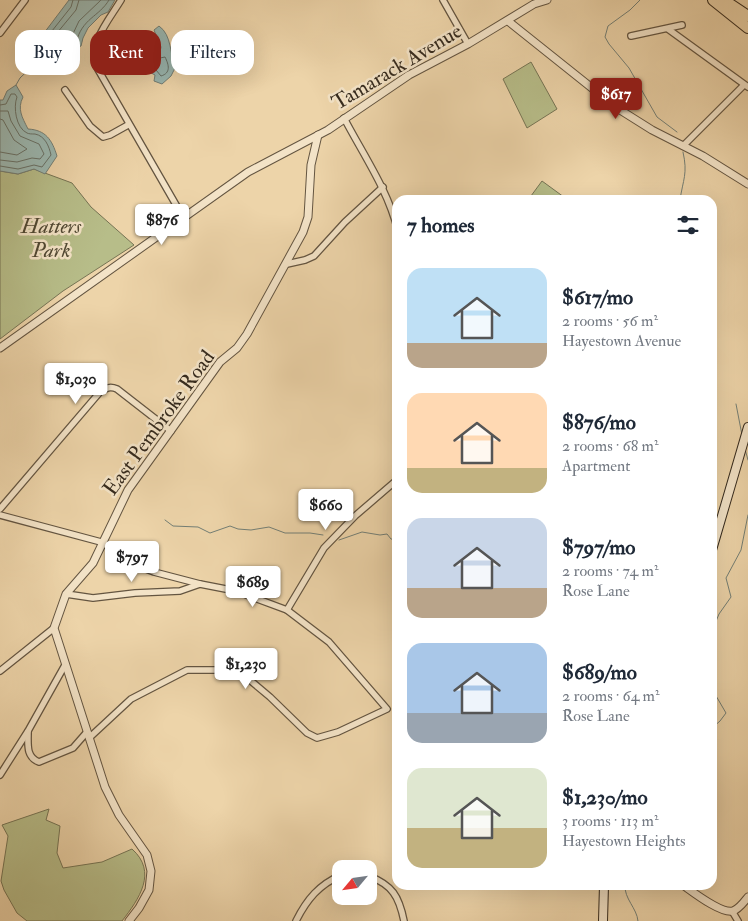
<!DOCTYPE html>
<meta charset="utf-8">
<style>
:root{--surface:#fff;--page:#f6f6f7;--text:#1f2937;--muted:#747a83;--accent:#8f2418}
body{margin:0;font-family:"IM FELL Double Pica",serif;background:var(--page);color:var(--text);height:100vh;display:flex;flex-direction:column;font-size:19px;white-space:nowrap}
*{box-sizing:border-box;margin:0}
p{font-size:16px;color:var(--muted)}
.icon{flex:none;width:28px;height:28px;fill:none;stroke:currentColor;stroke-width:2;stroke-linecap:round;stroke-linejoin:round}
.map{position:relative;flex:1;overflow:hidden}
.sheet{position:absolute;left:392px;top:195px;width:325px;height:695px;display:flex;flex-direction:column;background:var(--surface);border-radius:15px;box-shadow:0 5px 20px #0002}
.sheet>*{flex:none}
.guide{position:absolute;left:15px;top:30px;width:302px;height:45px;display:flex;gap:10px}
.needle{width:32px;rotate:241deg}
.fabs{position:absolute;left:332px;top:860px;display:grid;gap:10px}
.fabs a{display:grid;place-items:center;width:45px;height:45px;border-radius:10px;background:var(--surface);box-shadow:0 5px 20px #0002;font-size:25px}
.price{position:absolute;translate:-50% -42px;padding:0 11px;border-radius:5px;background:#fff;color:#222;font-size:16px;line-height:32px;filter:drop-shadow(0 1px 2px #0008)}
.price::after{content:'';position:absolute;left:50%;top:30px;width:15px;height:11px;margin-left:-8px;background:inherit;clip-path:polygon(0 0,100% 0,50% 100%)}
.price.current{background:var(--accent);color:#fff}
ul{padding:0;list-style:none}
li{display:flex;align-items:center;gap:15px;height:125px;padding:0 15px}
li span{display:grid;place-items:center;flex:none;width:140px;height:100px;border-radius:15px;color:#555}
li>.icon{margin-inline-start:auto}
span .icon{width:60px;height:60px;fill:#fffc;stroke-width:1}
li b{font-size:21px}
h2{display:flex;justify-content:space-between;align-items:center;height:60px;padding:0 15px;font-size:21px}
.pill{padding:0 18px;border-radius:15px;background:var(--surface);box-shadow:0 5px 20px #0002;font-size:18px;line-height:45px}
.pill.current{background:var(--accent);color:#fff}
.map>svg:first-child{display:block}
.green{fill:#b7bd89;stroke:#767454}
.water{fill:#9bb7b0;stroke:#737f76}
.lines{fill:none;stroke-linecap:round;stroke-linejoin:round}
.shore{stroke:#687167;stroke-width:1}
.stream{stroke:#737f76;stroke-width:1}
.minor-casing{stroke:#645541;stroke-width:8}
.tertiary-casing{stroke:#645541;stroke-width:9}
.secondary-casing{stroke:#362b1e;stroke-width:10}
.motorway-casing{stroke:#362b1e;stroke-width:12}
.minor{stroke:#f3e3c7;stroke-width:5.5}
.tertiary{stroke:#f3e3c7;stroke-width:7}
.secondary{stroke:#f3e3c7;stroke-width:8}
.motorway{stroke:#edd4a9;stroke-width:10}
.labels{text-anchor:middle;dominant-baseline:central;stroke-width:5;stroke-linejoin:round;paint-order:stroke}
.street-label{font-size:21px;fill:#362b1e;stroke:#f3e3c7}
.park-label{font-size:21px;font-style:italic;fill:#504833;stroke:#f3e3c7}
</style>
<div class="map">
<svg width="748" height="921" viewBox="0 0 748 921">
<rect width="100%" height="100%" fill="#edd4a9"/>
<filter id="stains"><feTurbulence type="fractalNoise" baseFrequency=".004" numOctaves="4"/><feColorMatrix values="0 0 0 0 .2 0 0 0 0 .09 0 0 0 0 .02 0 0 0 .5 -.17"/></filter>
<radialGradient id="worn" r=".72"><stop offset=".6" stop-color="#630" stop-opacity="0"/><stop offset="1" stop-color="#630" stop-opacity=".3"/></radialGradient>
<g class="green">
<polygon points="531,62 557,109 527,128 503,79"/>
<polygon points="34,169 72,183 91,207 134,245 63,291 0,339 0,171 18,174"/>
<polygon points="542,181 568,200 528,200"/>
<path d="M49,809L46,820L60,826L57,853L63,868L102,862L132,849C158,872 139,899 122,921H27L17,913L4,890L1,881L8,836L2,825Z"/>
</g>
<g class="water">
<polygon points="69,0 115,0 108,12 101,15 88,28 83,38 81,46 54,57 39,46 38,41"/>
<path d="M159,26C172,35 170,55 175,68L171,76L162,84L154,81L155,75L138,66L136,62L139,52L136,42L139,37L143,39L151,52L157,54L160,52L161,47L154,30Z"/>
<path d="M16,85L23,97C17,109 22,117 28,129C46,130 52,140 57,156L45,174L34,169L18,174L0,171V100H3L7,91Z"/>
</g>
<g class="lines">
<g class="shore">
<path d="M73,0L71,7L44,41L53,51L76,43C82,18 99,17 109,0"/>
<polyline points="79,0 76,10 52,39 54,44 71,38 79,21 101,0"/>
<path d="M145,54L155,59L165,57C169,65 171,73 161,76L156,70L143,63L142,60Z"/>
<path d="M0,105L6,104L11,94H15L17,97C13,107 16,128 27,133C29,134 32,134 35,134C45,136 49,146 51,155L42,167L34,165L18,169L0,166"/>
<polyline points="0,111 8,111 11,121 20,136 39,144 44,154 40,159 32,158 17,162 0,160"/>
<polyline points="0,119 3,120 14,140 27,149 17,155 0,152"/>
</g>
<g class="stream">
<polyline points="640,0 630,10 608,26 605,37 609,44 629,68 657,117 677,132"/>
<polyline points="16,85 20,78 47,52"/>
<path d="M680,200C683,179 688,174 683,152"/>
<polyline points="736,404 742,435"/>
<polyline points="745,449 748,460"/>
<polyline points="165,520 173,526 198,527 210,533 230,526 238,529 251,530 269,527 285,533 310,533 323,535"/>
<polyline points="339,540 362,532 380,535 387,534 391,539 398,540"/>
<polyline points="712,631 719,614 731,597 726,578 741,550 748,515"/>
<polyline points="712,689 726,713 720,721 712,728"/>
<path d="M625,885C624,899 637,908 638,921"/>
</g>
<g class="minor-casing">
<g id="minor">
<path d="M121,0C109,20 89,42 96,66L183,217"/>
<polyline points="443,0 468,44"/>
<polyline points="668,29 748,87"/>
<polyline points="0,33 25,0"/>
<polyline points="631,36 682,25"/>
<polyline points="65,90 90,126 103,137 110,135 128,125"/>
<path d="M344,118C364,156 388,190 398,231"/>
<polyline points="683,146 744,85"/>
<polyline points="398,248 398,272"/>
<polyline points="287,264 305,260 314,256 345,222 383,187"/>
<path d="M0,509L100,392C106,388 110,386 117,389L171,431"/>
<polyline points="0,515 101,542 138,566 154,572 200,584 236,591 287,610 329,642 387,709 338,732 317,738 307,733 270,697 245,676 218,670 187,670 131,699 89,738"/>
<polyline points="66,594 93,598 135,593 180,591 200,584"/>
<polyline points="287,610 324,548 355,516 398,479"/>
<polyline points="0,671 54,628"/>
<path d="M28,732C28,745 26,757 39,762L73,748L87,732"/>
<polyline points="0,775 28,731 65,665"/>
<path d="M369,876C392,885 399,896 404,921"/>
<polyline points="732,911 738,921"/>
<path d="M296,921C307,899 319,885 341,875"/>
</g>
</g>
<g class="tertiary-casing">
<g id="tertiary">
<polyline points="508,21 617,108 652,130 703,156 748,184"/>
<polyline points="0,348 248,172 328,130 409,75 468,44 534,4 547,0"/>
<path d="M683,885C693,892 721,914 733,911C739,909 744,902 748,897"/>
<polyline points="129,921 139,908 149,890 151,871 147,855 119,815 105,787 54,628 66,594 93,563 128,490 220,362 237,348 247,334 303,232 308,217 311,165 318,135"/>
</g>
</g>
<g class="secondary-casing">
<g id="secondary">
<polyline points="712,550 748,427"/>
<polyline points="603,921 604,885"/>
</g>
</g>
<g class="motorway-casing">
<g id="motorway">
<polyline points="713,0 748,28"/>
<polyline points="724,0 748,16"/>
</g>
</g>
<use href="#minor" class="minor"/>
<use href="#tertiary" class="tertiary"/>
<use href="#secondary" class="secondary"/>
<use href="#motorway" class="motorway"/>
</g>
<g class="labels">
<g class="street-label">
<text transform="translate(397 67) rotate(-31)">Tamarack Avenue</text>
<text transform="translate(159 423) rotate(-54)">East Pembroke Road</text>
</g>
<g class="park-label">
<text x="51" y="226">Hatters<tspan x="51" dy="24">Park</tspan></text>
</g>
</g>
<rect width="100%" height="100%" filter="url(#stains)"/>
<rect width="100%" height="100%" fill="url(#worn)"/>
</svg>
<div class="fabs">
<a><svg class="needle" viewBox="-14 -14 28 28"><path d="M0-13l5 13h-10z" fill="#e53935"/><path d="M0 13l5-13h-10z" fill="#747a83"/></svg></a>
</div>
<b class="price current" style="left:616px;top:120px">$617</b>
<b class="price" style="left:162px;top:246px">$876</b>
<b class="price" style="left:76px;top:405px">$1,030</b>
<b class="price" style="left:326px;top:531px">$660</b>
<b class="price" style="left:132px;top:583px">$797</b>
<b class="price" style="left:253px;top:608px">$689</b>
<b class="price" style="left:246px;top:690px">$1,230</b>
<div class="guide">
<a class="pill">Buy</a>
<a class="pill current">Rent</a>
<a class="pill">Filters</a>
</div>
<section class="sheet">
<h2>7 homes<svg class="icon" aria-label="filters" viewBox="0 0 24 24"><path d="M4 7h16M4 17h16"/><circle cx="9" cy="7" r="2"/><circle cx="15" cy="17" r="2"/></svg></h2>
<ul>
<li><span style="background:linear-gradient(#bfe0f5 75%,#b9a48a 0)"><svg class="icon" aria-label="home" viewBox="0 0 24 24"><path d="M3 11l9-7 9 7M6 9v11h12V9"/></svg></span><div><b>$617/mo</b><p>2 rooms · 56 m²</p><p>Hayestown Avenue</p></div></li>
<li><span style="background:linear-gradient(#ffd9b3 75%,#c2b280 0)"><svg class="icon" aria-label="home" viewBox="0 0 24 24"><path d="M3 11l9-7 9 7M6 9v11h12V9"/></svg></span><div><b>$876/mo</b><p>2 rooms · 68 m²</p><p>Apartment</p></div></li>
<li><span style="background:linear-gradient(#c9d6e8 70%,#b9a48a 0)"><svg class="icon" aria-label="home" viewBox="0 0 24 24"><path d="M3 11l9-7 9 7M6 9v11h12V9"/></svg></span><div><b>$797/mo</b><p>2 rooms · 74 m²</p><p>Rose Lane</p></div></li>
<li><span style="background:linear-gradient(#a9c7e8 70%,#9aa5b1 0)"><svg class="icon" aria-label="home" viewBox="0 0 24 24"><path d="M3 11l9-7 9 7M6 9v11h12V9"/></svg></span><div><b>$689/mo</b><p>2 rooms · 64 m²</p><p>Rose Lane</p></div></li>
<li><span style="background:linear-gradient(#dfe7d0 60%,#c2b280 0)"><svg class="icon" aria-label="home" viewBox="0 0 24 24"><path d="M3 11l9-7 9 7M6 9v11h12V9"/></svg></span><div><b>$1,230/mo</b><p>3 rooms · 113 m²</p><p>Hayestown Heights</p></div></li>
</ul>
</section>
</div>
